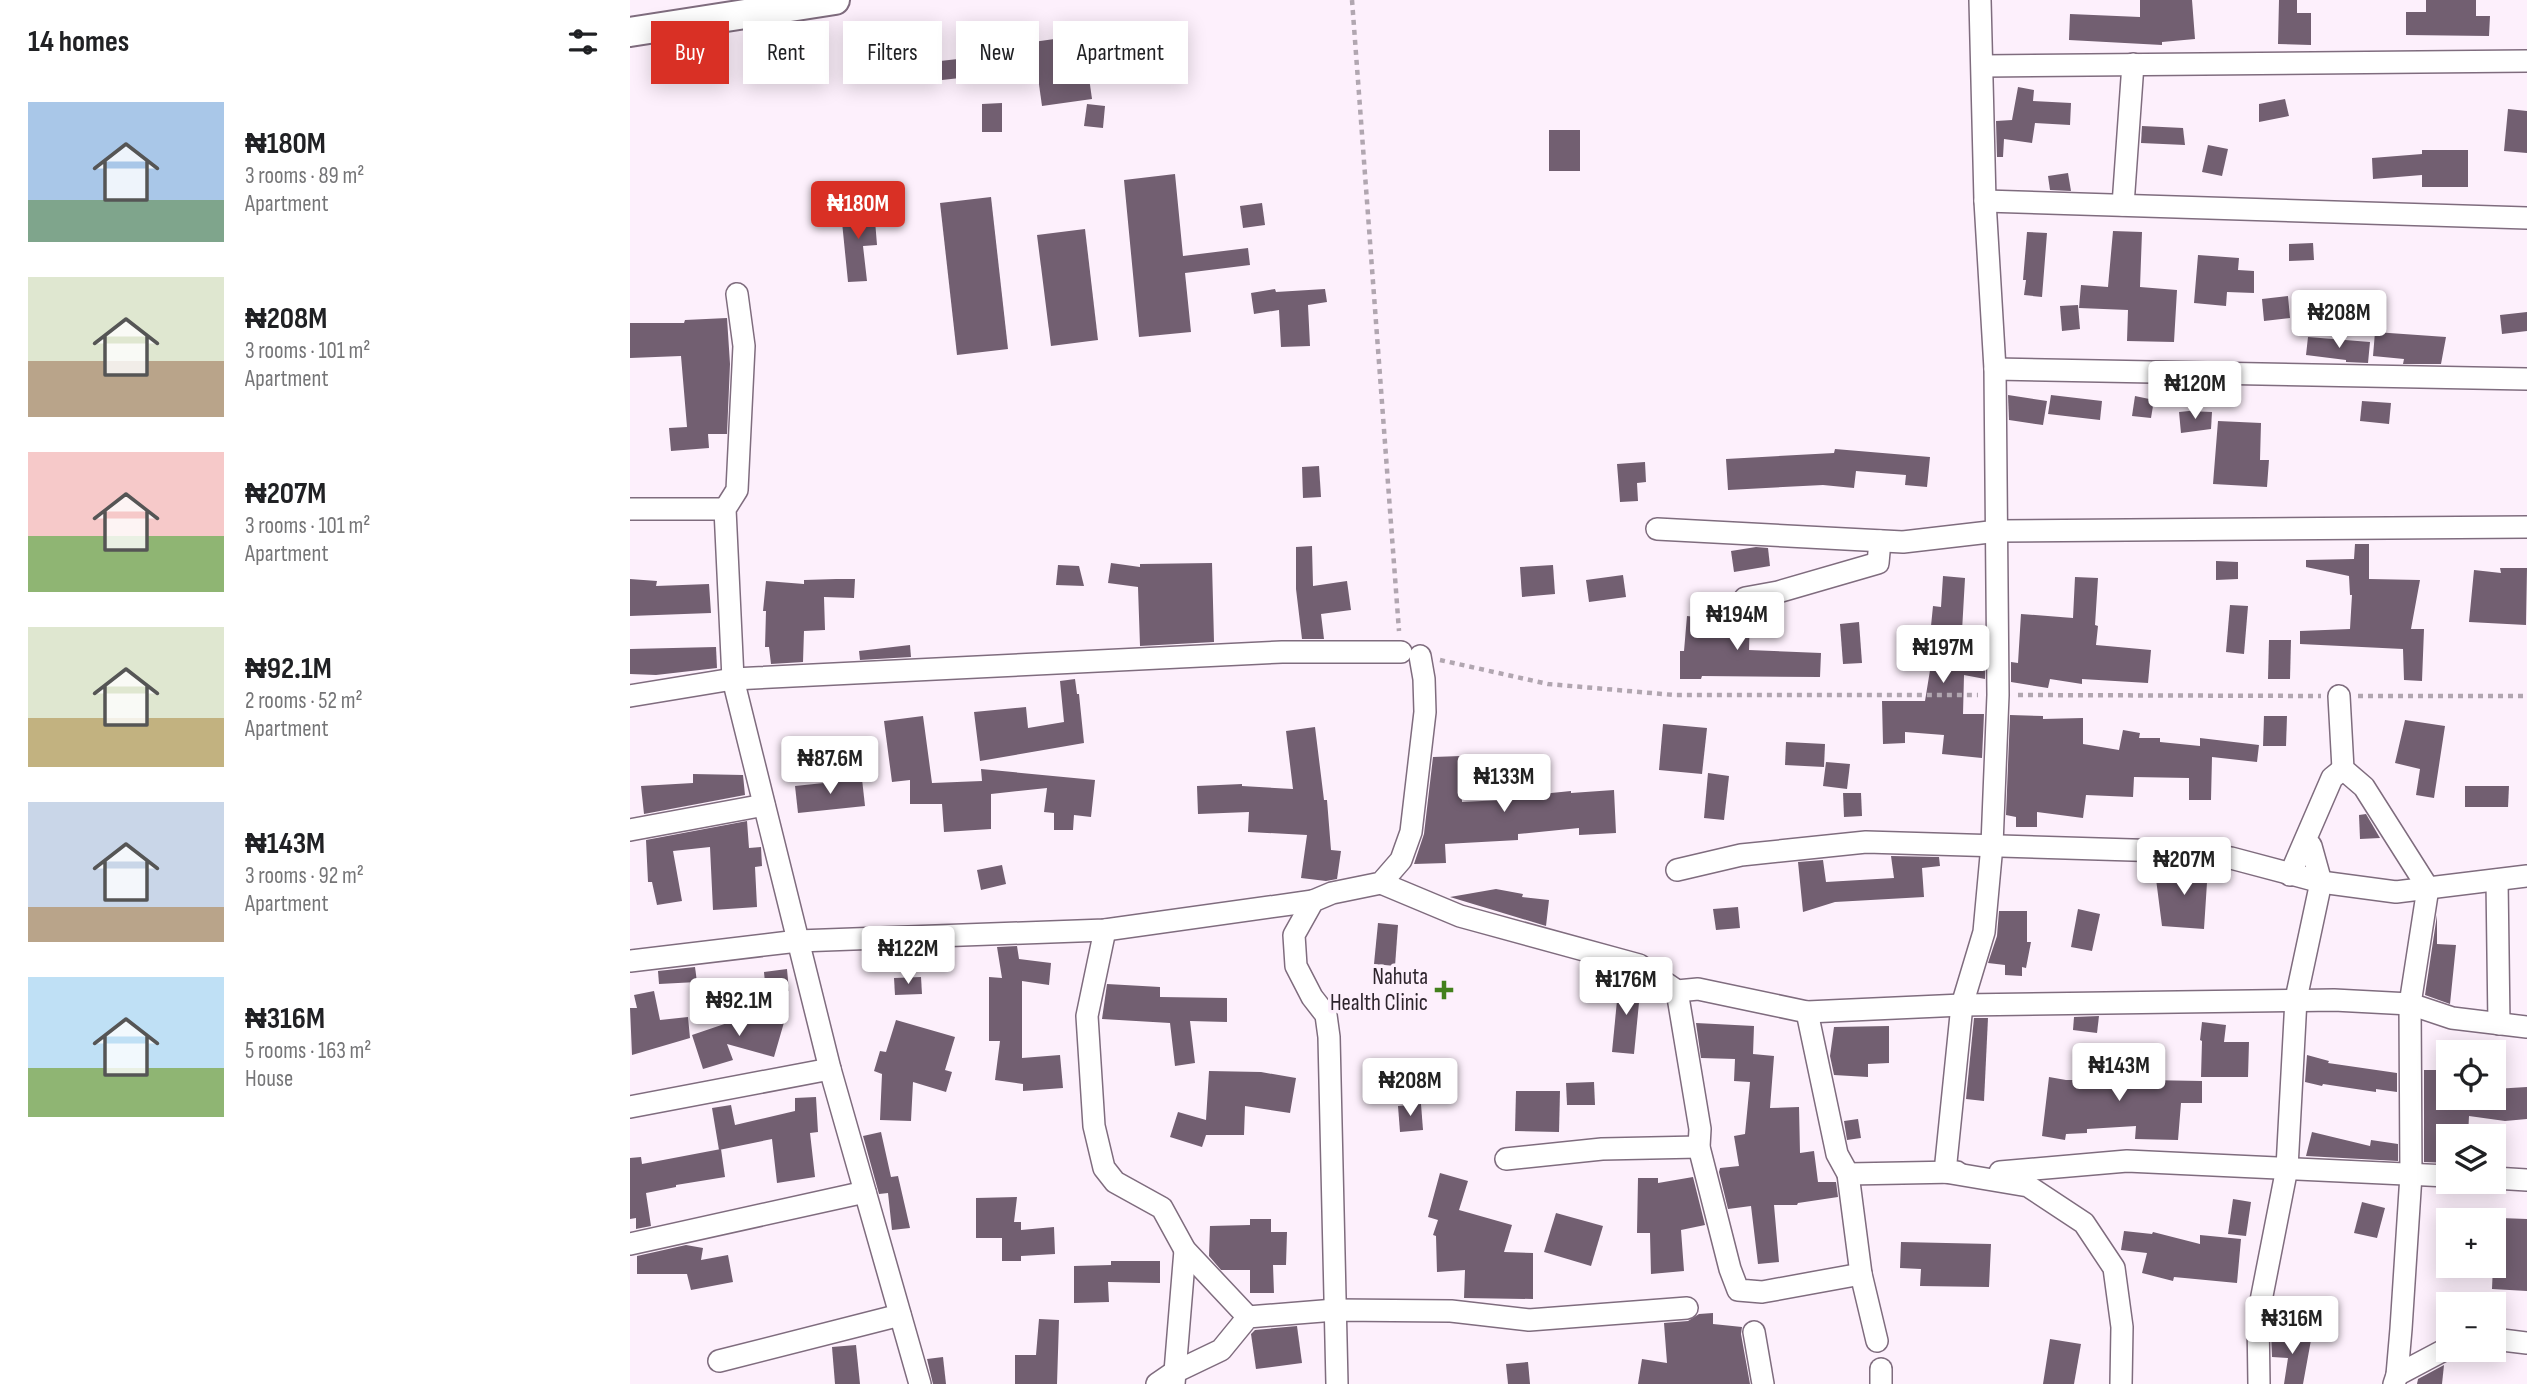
<!DOCTYPE html>
<meta charset="utf-8">
<style>
:root{--surface:#fff;--page:#f2f2f2;--text:#202124;--muted:#757577;--accent:#d93025}
body{margin:0;font-family:"Sofia Sans Condensed",sans-serif;background:var(--page);color:var(--text);height:100vh;display:flex;flex-direction:column;font-size:26px;white-space:nowrap}
*{box-sizing:border-box;margin:0}
p{font-size:23px;color:var(--muted)}
.icon{flex:none;width:38px;height:38px;fill:none;stroke:currentColor;stroke-width:2;stroke-linecap:round;stroke-linejoin:round}
.map{position:relative;flex:1;overflow:hidden}
.drawer{display:flex;flex-direction:column;background:var(--surface);width:630px}
.drawer>*{flex:none}
.guide{position:absolute;left:21px;top:21px;width:665px;height:63px;display:flex;gap:14px}
.tools{position:absolute;left:1806px;top:1040px;display:grid;gap:14px}
.tools a{display:grid;place-items:center;width:70px;height:70px;border-radius:0px;background:var(--surface);box-shadow:0 4px 18px #0003;font-size:35px}
.price{position:absolute;translate:-50% -60px;padding:0 16px;border-radius:7px;background:#fff;color:#222;font-size:23px;line-height:46px;filter:drop-shadow(0 2px 4px #0008)}
.price::after{content:'';position:absolute;left:50%;top:42px;width:21px;height:16px;margin-left:-10px;background:inherit;clip-path:polygon(0 0,100% 0,50% 100%)}
.price.current{background:var(--accent);color:#fff}
ul{padding:0;list-style:none}
li{display:flex;align-items:center;gap:21px;height:175px;padding:0 28px}
li span{display:grid;place-items:center;flex:none;width:196px;height:140px;border-radius:0px;color:#555}
li>.icon{margin-inline-start:auto}
span .icon{width:84px;height:84px;fill:#fffc;stroke-width:1}
li b{font-size:30px}
h2{display:flex;justify-content:space-between;align-items:center;height:84px;padding:0 28px;font-size:30px}
.tag{padding:0 24px;border-radius:0px;background:var(--surface);box-shadow:0 4px 18px #0003;font-size:24px;line-height:63px}
.tag.current{background:var(--accent);color:#fff}
main{display:flex;flex:1;min-height:0}
.map>svg:first-child{display:block}
.building{fill:#725f71}
.lines{fill:none;stroke-linecap:round;stroke-linejoin:round}
.minor-casing{stroke:#7f6c7e;stroke-width:24}
.major-casing{stroke:#7f6c7e;stroke-width:32}
.path{stroke:#b1a6b0;stroke-width:4.5;stroke-dasharray:5 5;stroke-linecap:butt}
.minor{stroke:#fff;stroke-width:21}
.major{stroke:#fff;stroke-width:28}
.poi-dot{fill:#43801c;stroke:#fdf0fc;stroke-width:2.5}
.labels{text-anchor:middle;dominant-baseline:central;stroke-width:7;stroke-linejoin:round;paint-order:stroke}
.poi-label{font-size:23px;fill:#2d242c;stroke:#fdf0fc;text-anchor:end}
</style>
<main>
<section class="drawer">
<h2>14 homes<svg class="icon" aria-label="filters" viewBox="0 0 24 24"><path d="M4 7h16M4 17h16"/><circle cx="9" cy="7" r="2"/><circle cx="15" cy="17" r="2"/></svg></h2>
<ul>
<li><span style="background:linear-gradient(#a9c7e8 70%,#7fa58c 0)"><svg class="icon" aria-label="home" viewBox="0 0 24 24"><path d="M3 11l9-7 9 7M6 9v11h12V9"/></svg></span><div><b>₦180M</b><p>3 rooms · 89 m²</p><p>Apartment</p></div></li>
<li><span style="background:linear-gradient(#dfe7d0 60%,#b9a48a 0)"><svg class="icon" aria-label="home" viewBox="0 0 24 24"><path d="M3 11l9-7 9 7M6 9v11h12V9"/></svg></span><div><b>₦208M</b><p>3 rooms · 101 m²</p><p>Apartment</p></div></li>
<li><span style="background:linear-gradient(#f6c9c9 60%,#8fb573 0)"><svg class="icon" aria-label="home" viewBox="0 0 24 24"><path d="M3 11l9-7 9 7M6 9v11h12V9"/></svg></span><div><b>₦207M</b><p>3 rooms · 101 m²</p><p>Apartment</p></div></li>
<li><span style="background:linear-gradient(#dfe7d0 65%,#c2b280 0)"><svg class="icon" aria-label="home" viewBox="0 0 24 24"><path d="M3 11l9-7 9 7M6 9v11h12V9"/></svg></span><div><b>₦92.1M</b><p>2 rooms · 52 m²</p><p>Apartment</p></div></li>
<li><span style="background:linear-gradient(#c9d6e8 75%,#b9a48a 0)"><svg class="icon" aria-label="home" viewBox="0 0 24 24"><path d="M3 11l9-7 9 7M6 9v11h12V9"/></svg></span><div><b>₦143M</b><p>3 rooms · 92 m²</p><p>Apartment</p></div></li>
<li><span style="background:linear-gradient(#bfe0f5 65%,#8fb573 0)"><svg class="icon" aria-label="home" viewBox="0 0 24 24"><path d="M3 11l9-7 9 7M6 9v11h12V9"/></svg></span><div><b>₦316M</b><p>5 rooms · 163 m²</p><p>House</p></div></li>
</ul>
</section>
<div class="map">
<svg width="1897" height="1384" viewBox="0 0 1897 1384">
<rect width="100%" height="100%" fill="#fdf0fc"/>
<g class="building">
<polygon points="1510,0 1562,0 1565,39 1532,42 1532,45 1439,40 1440,14 1510,17"/>
<polygon points="1649,0 1667,0 1667,13 1681,13 1681,45 1648,44"/>
<polygon points="1796,0 1846,0 1846,16 1860,16 1859,36 1776,35 1776,12 1796,12"/>
<polygon points="453,35 462,99 412,106 403,42"/>
<polygon points="346,57 348,76 303,81 301,62"/>
<polygon points="1388,87 1404,90 1403,101 1441,103 1440,125 1405,123 1402,143 1374,139 1373,157 1367,157 1366,121 1382,120"/>
<polygon points="1655,99 1659,116 1629,122 1629,104"/>
<polygon points="372,103 372,132 352,132 352,104"/>
<polygon points="457,104 475,106 473,128 454,126"/>
<polygon points="1878,109 1897,111 1897,153 1874,151"/>
<polygon points="1512,126 1553,128 1555,145 1511,143"/>
<rect x="919" y="130" width="31" height="41"/>
<polygon points="1578,145 1598,149 1592,176 1572,172"/>
<polygon points="1792,150 1838,150 1838,187 1792,187 1792,175 1743,179 1742,158 1792,154"/>
<polygon points="1438,173 1441,191 1420,190 1418,176"/>
<polygon points="545,174 553,256 618,248 620,265 555,273 561,332 509,337 494,180"/>
<polygon points="361,197 378,349 327,355 310,203"/>
<polygon points="632,203 635,225 613,228 610,206"/>
<polygon points="244,208 247,245 233,246 237,281 218,282 211,212"/>
<polygon points="455,229 468,340 421,346 407,235"/>
<polygon points="1483,231 1512,232 1510,287 1547,290 1544,342 1497,341 1498,310 1449,308 1451,285 1478,287"/>
<polygon points="1397,232 1417,233 1412,297 1394,295 1396,280 1393,280"/>
<polygon points="1683,243 1684,260 1659,261 1659,244"/>
<polygon points="1568,255 1609,258 1608,270 1624,271 1624,293 1597,292 1596,306 1564,303"/>
<polygon points="645,289 646,292 695,289 697,302 678,305 680,346 651,347 649,310 624,314 621,293"/>
<polygon points="1658,296 1660,318 1634,321 1632,299"/>
<polygon points="1448,305 1450,329 1432,331 1430,306"/>
<polygon points="1897,312 1897,331 1872,334 1870,315"/>
<polygon points="97,318 100,364 97,434 78,434 79,448 41,451 39,428 57,427 51,356 0,358 0,323 54,323 55,320"/>
<polygon points="1745,332 1816,337 1811,364 1773,364 1774,359 1743,356"/>
<polygon points="1678,337 1740,342 1738,363 1716,362 1716,360 1676,355"/>
<polygon points="1378,395 1417,401 1413,425 1379,420"/>
<polygon points="1421,395 1472,401 1470,420 1418,414"/>
<polygon points="1505,396 1524,400 1521,418 1502,416"/>
<polygon points="1732,401 1761,403 1759,424 1730,421"/>
<polygon points="1559,411 1582,412 1581,429 1551,433 1549,412"/>
<polygon points="1588,421 1631,423 1630,460 1639,460 1637,487 1583,484"/>
<polygon points="1205,449 1300,457 1297,487 1275,485 1276,475 1226,471 1224,488 1193,485 1098,490 1096,459 1204,453"/>
<polygon points="1015,462 1016,482 1007,483 1008,501 990,502 987,464"/>
<polygon points="689,466 691,497 673,498 672,467"/>
<polygon points="1725,544 1739,544 1739,579 1790,580 1781,629 1794,629 1792,681 1774,680 1773,649 1670,644 1670,631 1720,629 1722,595 1720,595 1719,576 1676,567 1676,560 1724,559"/>
<polygon points="682,546 683,586 717,581 721,610 691,614 694,639 672,639 666,589 666,547"/>
<polygon points="1126,547 1138,548 1140,566 1104,572 1101,551"/>
<polygon points="1586,561 1608,562 1608,579 1586,580"/>
<polygon points="481,563 510,567 510,564 582,563 584,642 510,646 508,587 478,583"/>
<polygon points="428,565 449,566 454,586 426,585"/>
<polygon points="923,565 925,594 892,597 890,567"/>
<polygon points="1870,568 1897,568 1896,625 1839,622 1844,570 1871,573"/>
<polygon points="993,575 996,597 959,602 956,580"/>
<polygon points="1313,576 1335,578 1332,631 1334,631 1331,654 1355,658 1355,679 1334,675 1333,714 1354,714 1352,758 1312,754 1314,735 1275,732 1275,743 1253,744 1252,701 1295,701 1302,658 1299,657 1303,626 1301,626 1303,606 1311,607"/>
<polygon points="1445,577 1468,578 1465,625 1468,626 1466,645 1521,650 1518,683 1452,679 1452,684 1420,679 1418,688 1381,682 1381,662 1388,663 1391,614 1443,618"/>
<polygon points="0,579 27,581 26,586 79,584 81,613 0,616"/>
<polygon points="206,579 225,579 224,598 194,597 195,630 174,631 173,662 141,664 139,647 135,647 136,611 133,611 136,581 174,584 174,580"/>
<polygon points="1600,605 1618,606 1614,654 1596,652"/>
<polygon points="1075,614 1120,614 1119,650 1191,653 1190,677 1072,676 1071,679 1050,679 1050,651 1054,651 1057,616 1075,618"/>
<polygon points="1229,622 1232,663 1213,664 1210,624"/>
<polygon points="1639,640 1661,640 1660,679 1638,679"/>
<polygon points="280,645 281,657 230,660 229,651"/>
<polygon points="86,647 87,668 26,675 0,674 0,649"/>
<polygon points="445,679 447,694 449,694 454,743 350,761 344,712 396,707 398,728 434,722 430,681"/>
<polygon points="1380,715 1413,716 1413,719 1453,718 1453,744 1489,750 1493,730 1510,733 1509,738 1530,738 1530,742 1570,746 1570,738 1629,745 1627,762 1582,757 1581,800 1559,800 1559,778 1504,777 1503,797 1456,795 1453,818 1407,812 1407,827 1386,827 1386,817 1376,815"/>
<polygon points="293,716 302,783 352,781 351,769 465,780 461,817 444,815 443,830 424,830 424,813 414,812 417,788 361,794 361,829 314,832 312,804 280,804 280,780 262,782 254,721"/>
<polygon points="1634,716 1657,716 1656,746 1633,746"/>
<polygon points="1775,720 1815,726 1804,798 1786,795 1790,769 1765,763"/>
<polygon points="1033,724 1077,728 1072,774 1029,770"/>
<polygon points="685,727 694,800 697,800 701,850 711,851 707,879 696,881 671,878 677,835 618,832 619,812 568,814 567,786 612,784 612,786 663,789 656,731"/>
<polygon points="1156,742 1195,744 1194,767 1155,765"/>
<polygon points="831,756 832,802 893,799 892,796 941,791 941,793 984,790 986,833 949,835 949,828 888,834 888,840 815,844 816,863 784,864 794,834 803,757"/>
<polygon points="1196,762 1220,764 1217,789 1193,786"/>
<polygon points="1078,773 1099,776 1094,820 1074,818"/>
<polygon points="63,774 113,775 115,795 14,814 11,786 63,783"/>
<polygon points="232,779 235,806 168,813 165,786"/>
<polygon points="1835,786 1879,786 1878,807 1835,807"/>
<polygon points="1213,793 1231,793 1232,816 1214,817"/>
<polygon points="1736,814 1750,838 1730,839 1729,815"/>
<polygon points="117,821 119,848 131,847 132,866 125,867 127,907 83,910 80,847 43,851 52,901 27,905 22,882 18,882 16,840"/>
<polygon points="1261,856 1309,857 1310,866 1292,868 1294,897 1205,902 1173,912 1168,862 1193,860 1196,882 1264,878"/>
<polygon points="1545,864 1578,867 1574,929 1532,926 1526,879 1544,876"/>
<polygon points="372,865 376,884 351,890 347,870"/>
<polygon points="866,889 893,894 892,897 919,900 916,926 820,897"/>
<polygon points="1108,907 1110,928 1086,930 1083,909"/>
<polygon points="1448,909 1470,914 1462,951 1441,947"/>
<polygon points="1369,911 1397,911 1397,942 1401,942 1396,968 1392,967 1392,976 1375,975 1375,965 1358,963 1367,936"/>
<polygon points="1807,915 1807,944 1826,945 1820,1004 1795,995"/>
<polygon points="748,923 768,925 765,966 744,964"/>
<polygon points="387,946 389,959 421,963 419,985 392,981 392,1058 430,1055 433,1088 393,1091 393,1084 365,1080 370,1041 359,1041 359,977 372,978 367,947"/>
<polygon points="65,967 67,982 29,984 28,971"/>
<polygon points="157,969 159,991 136,994 134,972"/>
<polygon points="291,977 292,994 265,995 264,978"/>
<polygon points="989,980 1011,982 1004,1054 982,1052"/>
<polygon points="477,984 530,987 530,997 597,998 597,1022 560,1021 565,1063 545,1066 540,1023 472,1019"/>
<polygon points="24,991 30,1020 58,1017 60,1038 2,1055 0,1008 7,1008 4,995"/>
<polygon points="115,1009 155,1019 144,1057 97,1044 103,1060 73,1069 62,1035 112,1018"/>
<polygon points="1469,1016 1467,1033 1443,1030 1444,1017"/>
<polygon points="1344,1018 1358,1018 1354,1101 1336,1099"/>
<polygon points="266,1020 325,1037 315,1070 322,1072 316,1092 283,1082 281,1121 250,1120 252,1074 244,1071 250,1051 256,1052"/>
<polygon points="1572,1022 1596,1025 1594,1042 1619,1042 1618,1077 1571,1077 1572,1041 1570,1040"/>
<polygon points="1066,1023 1124,1026 1123,1054 1144,1056 1140,1108 1169,1107 1170,1153 1184,1151 1188,1182 1206,1182 1208,1197 1168,1203 1167,1205 1144,1205 1149,1262 1128,1264 1121,1206 1098,1209 1089,1172 1090,1168 1109,1166 1104,1136 1115,1134 1120,1082 1104,1081 1105,1059 1071,1058"/>
<polygon points="1259,1026 1259,1063 1238,1064 1238,1077 1204,1075 1200,1056 1204,1027"/>
<polygon points="1677,1055 1699,1061 1698,1063 1767,1073 1767,1092 1746,1089 1746,1092 1693,1084 1692,1086 1675,1082"/>
<polygon points="1494,1060 1517,1060 1517,1080 1572,1081 1572,1103 1551,1103 1548,1140 1505,1139 1506,1126 1457,1129 1457,1133 1436,1134 1435,1140 1412,1136 1419,1077 1436,1080 1481,1080 1481,1061"/>
<polygon points="1794,1070 1815,1070 1815,1097 1864,1097 1864,1089 1897,1087 1897,1119 1875,1121 1839,1116 1838,1136 1818,1136 1818,1163 1794,1162"/>
<polygon points="579,1071 631,1072 666,1078 660,1113 615,1106 614,1135 576,1135 572,1147 540,1137 548,1112 576,1120"/>
<polygon points="964,1082 965,1105 937,1105 936,1083"/>
<polygon points="886,1091 930,1091 929,1132 885,1131"/>
<polygon points="186,1097 188,1132 180,1133 185,1177 147,1183 142,1139 89,1150 82,1108 101,1105 105,1125 165,1111 165,1098"/>
<polygon points="791,1104 793,1130 770,1132 768,1106"/>
<polygon points="1228,1119 1231,1138 1217,1140 1214,1121"/>
<polygon points="251,1132 261,1177 268,1176 280,1228 262,1230 258,1193 249,1194 233,1136"/>
<polygon points="1682,1132 1740,1146 1741,1140 1768,1144 1768,1161 1676,1156"/>
<polygon points="91,1149 95,1177 46,1185 46,1187 16,1193 21,1226 6,1229 6,1218 0,1219 0,1158 11,1157 12,1164"/>
<polygon points="810,1173 838,1181 829,1210 882,1225 874,1252 903,1253 903,1299 834,1298 835,1270 807,1272 806,1236 803,1235 808,1220 798,1217"/>
<polygon points="1063,1177 1075,1225 1051,1230 1054,1271 1021,1274 1020,1233 1007,1233 1008,1178 1028,1178 1028,1183"/>
<polygon points="387,1197 384,1222 391,1222 391,1230 424,1227 425,1254 391,1256 391,1261 372,1261 372,1238 346,1238 346,1198"/>
<polygon points="1603,1199 1621,1202 1616,1236 1598,1234"/>
<polygon points="1732,1202 1755,1208 1747,1238 1724,1233"/>
<polygon points="926,1213 973,1226 961,1266 914,1252"/>
<polygon points="1870,1218 1897,1219 1897,1291 1862,1289 1863,1265 1867,1263"/>
<polygon points="620,1219 641,1219 641,1232 657,1232 656,1265 643,1265 644,1293 620,1293 620,1270 591,1270 579,1256 580,1226 620,1225"/>
<polygon points="1494,1231 1522,1234 1523,1232 1570,1244 1570,1235 1611,1239 1607,1283 1544,1277 1543,1281 1512,1273 1517,1253 1491,1250"/>
<polygon points="1271,1242 1361,1244 1359,1287 1290,1286 1291,1269 1270,1268"/>
<polygon points="56,1245 73,1248 71,1260 98,1255 103,1282 61,1290 57,1274 7,1274 7,1256"/>
<polygon points="481,1261 530,1261 530,1283 478,1282 479,1302 444,1303 444,1266 481,1265"/>
<polygon points="1083,1313 1083,1324 1112,1327 1111,1334 1120,1384 1008,1384 1012,1359 1037,1363 1034,1323 1058,1321 1069,1314"/>
<polygon points="409,1319 429,1320 427,1384 385,1384 385,1355 406,1355"/>
<polygon points="667,1326 672,1363 626,1369 621,1334 625,1330"/>
<polygon points="1641,1333 1681,1340 1673,1384 1654,1384 1658,1358 1642,1357"/>
<polygon points="1420,1339 1451,1344 1444,1384 1413,1384"/>
<polygon points="226,1345 230,1384 205,1384 202,1347"/>
<polygon points="313,1357 316,1384 303,1384 297,1359"/>
<polygon points="898,1362 900,1384 878,1384 876,1364"/>
<polygon points="1814,1365 1812,1384 1787,1384 1788,1379"/>
</g>
<g class="lines">
<g class="minor-casing">
<g id="minor">
<polyline points="1350,0 1355,201 1365,369 1368,695 1362,845 1354,932 1332,1005 1315,1172 1398,1186 1454,1223 1484,1268 1492,1327 1491,1384"/>
<polyline points="1353,66 1897,61"/>
<polyline points="1355,201 1897,218"/>
<polyline points="1493,205 1503,64"/>
<polyline points="107,294 114,346 107,490 95,509 103,679 200,1069 290,1384"/>
<polyline points="1365,369 1897,379"/>
<polyline points="0,509 95,509"/>
<polyline points="1027,529 1273,542 1368,531 1897,527"/>
<polyline points="1115,598 1148,592 1248,563 1250,541"/>
<polyline points="0,696 103,679 652,652 771,652"/>
<polyline points="1709,696 1713,769 1734,787 1798,888 1780,1004 1781,1175 1771,1329 1767,1375 1764,1384"/>
<polyline points="0,830 134,805"/>
<polyline points="1047,870 1111,855 1236,842 1569,852 1601,858 1691,882 1766,892 1897,876"/>
<polyline points="1660,875 1702,778 1713,769"/>
<polyline points="1867,880 1869,1024"/>
<polyline points="751,883 830,916 1009,965 1047,991 1068,989 1177,1012 1332,1005 1704,1000 1780,1004 1822,1018 1897,1027"/>
<polyline points="475,930 457,1016 464,1126 474,1168 485,1182 532,1208 555,1250 618,1317"/>
<polyline points="0,961 168,941 475,930 683,901"/>
<polyline points="1047,991 1070,1129 1069,1147 1100,1269 1108,1290 1132,1292 1231,1274"/>
<polyline points="1177,1012 1207,1154 1218,1174 1231,1274 1247,1341"/>
<polyline points="0,1107 200,1069"/>
<polyline points="876,1159 972,1149 1069,1147"/>
<polyline points="1370,1172 1497,1161 1818,1176"/>
<polyline points="1218,1174 1327,1172"/>
<polyline points="1864,1178 1897,1180"/>
<polyline points="0,1244 235,1192"/>
<polyline points="1124,1332 1133,1384"/>
<polyline points="1864,1339 1897,1343"/>
<polyline points="89,1361 270,1315"/>
<polyline points="1251,1369 1251,1384"/>
<polyline points="1767,1375 1818,1348"/>
<polyline points="527,1384 543,1373 591,1350 618,1317 705,1310 821,1311 899,1320 1057,1308"/>
<polyline points="544,1384 555,1250"/>
<polyline points="707,1384 699,1037 696,1015 682,997 666,966 664,935 683,901 702,893 751,883 771,860 781,832 795,712 794,679 790,656"/>
<polyline points="1629,1384 1628,1316 1657,1168 1666,999 1691,882 1681,846"/>
</g>
</g>
<g class="major-casing">
<polyline id="major" points="0,32 205,0"/>
</g>
<g class="path">
<polyline points="722,0 769,631"/>
<polyline points="810,660 918,684 1044,695 1348,695"/>
<polyline points="1388,695 1691,696"/>
<polyline points="1728,696 1897,696"/>
</g>
<use href="#minor" class="minor"/>
<use href="#major" class="major"/>
</g>
<path class="poi-dot" d="M810.5 979.5h7v7h7v7h-7v7h-7v-7h-7v-7h7z"/>
<g class="labels">
<g class="poi-label">
<text x="798" y="977">Nahuta<tspan x="798" dy="26">Health Clinic</tspan></text>
</g>
</g>
</svg>
<div class="tools">
<a><svg class="icon" aria-label="locate" viewBox="0 0 24 24"><circle cx="12" cy="12" r="6"/><path d="M12 2v4M12 18v4M2 12h4M18 12h4"/></svg></a>
<a><svg class="icon" aria-label="layers" viewBox="0 0 24 24"><path d="M12 4l9 5-9 5-9-5zM3 14l9 5 9-5"/></svg></a>
<a>+</a>
<a>−</a>
</div>
<b class="price current" style="left:228px;top:241px">₦180M</b>
<b class="price" style="left:1709px;top:350px">₦208M</b>
<b class="price" style="left:1565px;top:421px">₦120M</b>
<b class="price" style="left:1107px;top:652px">₦194M</b>
<b class="price" style="left:1313px;top:685px">₦197M</b>
<b class="price" style="left:200px;top:796px">₦87.6M</b>
<b class="price" style="left:874px;top:814px">₦133M</b>
<b class="price" style="left:1554px;top:897px">₦207M</b>
<b class="price" style="left:278px;top:986px">₦122M</b>
<b class="price" style="left:996px;top:1017px">₦176M</b>
<b class="price" style="left:109px;top:1038px">₦92.1M</b>
<b class="price" style="left:1489px;top:1103px">₦143M</b>
<b class="price" style="left:780px;top:1118px">₦208M</b>
<b class="price" style="left:1662px;top:1356px">₦316M</b>
<div class="guide">
<a class="tag current">Buy</a>
<a class="tag">Rent</a>
<a class="tag">Filters</a>
<a class="tag">New</a>
<a class="tag">Apartment</a>
</div>
</div>
</main>
